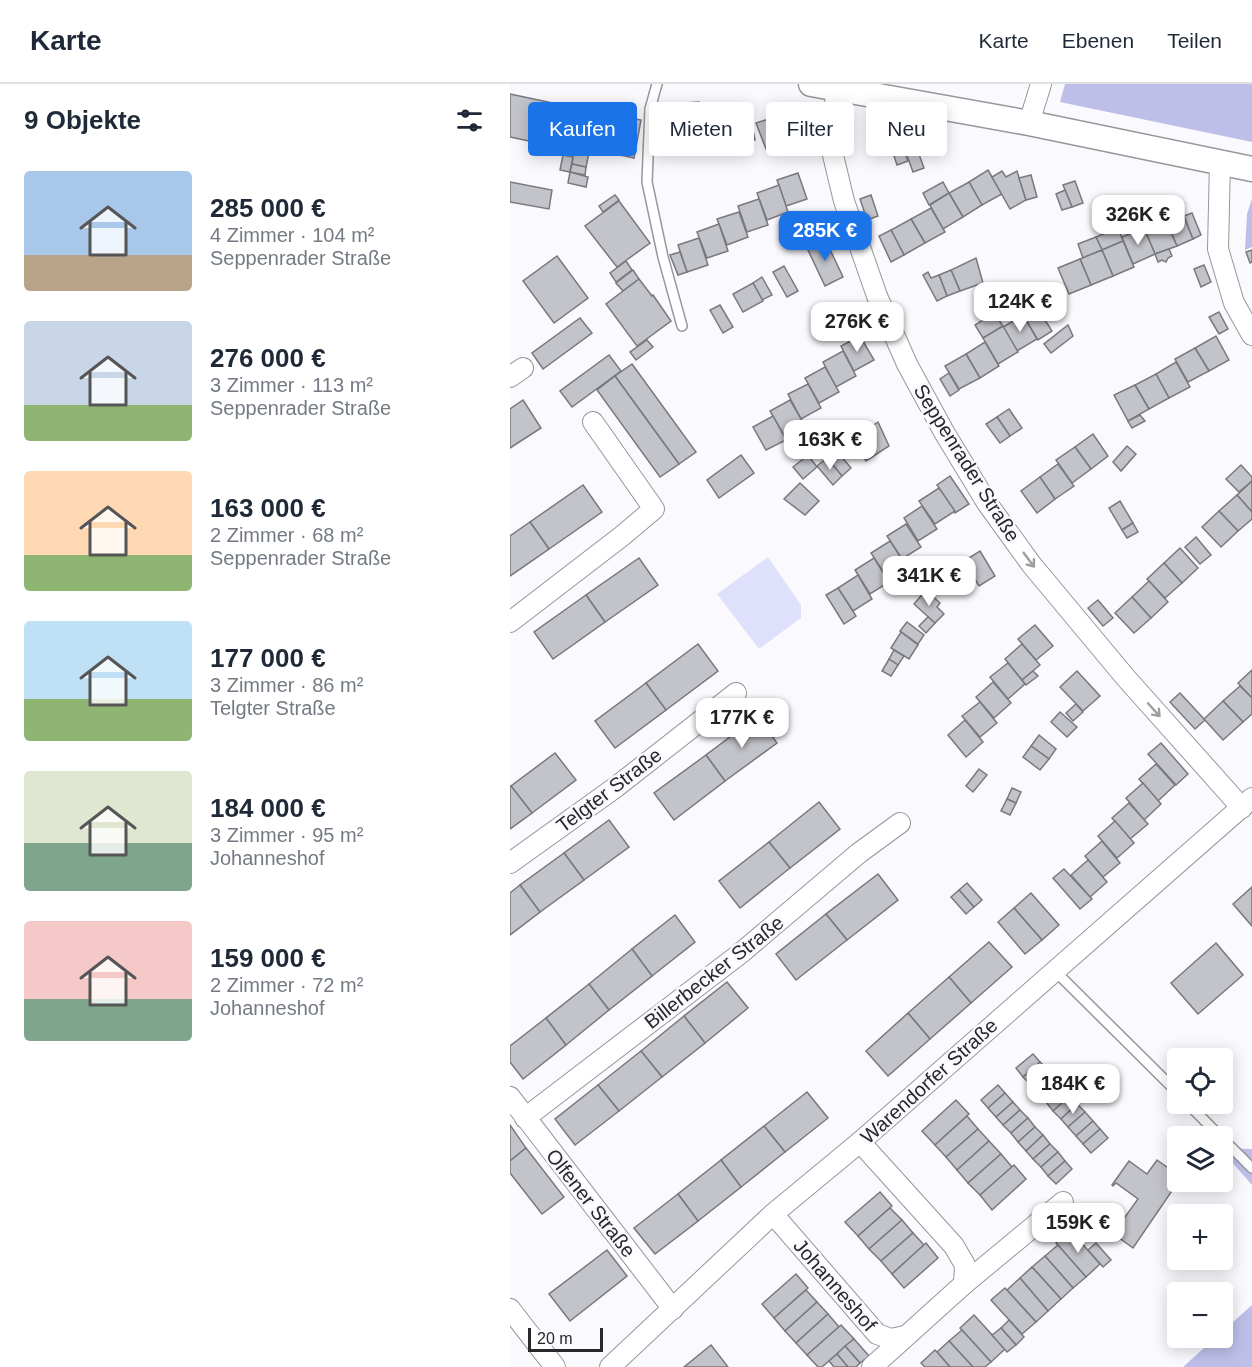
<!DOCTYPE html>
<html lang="de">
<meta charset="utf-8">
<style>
:root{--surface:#fff;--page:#f6f6f7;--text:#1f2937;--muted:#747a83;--line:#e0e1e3;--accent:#1a73e8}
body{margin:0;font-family:Arial,sans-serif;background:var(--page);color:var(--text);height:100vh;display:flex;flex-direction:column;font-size:22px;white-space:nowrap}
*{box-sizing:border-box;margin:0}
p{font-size:20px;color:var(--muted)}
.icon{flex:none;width:33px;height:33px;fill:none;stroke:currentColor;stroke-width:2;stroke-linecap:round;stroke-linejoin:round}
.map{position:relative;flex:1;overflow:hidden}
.details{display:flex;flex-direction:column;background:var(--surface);width:510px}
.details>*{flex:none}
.hud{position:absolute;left:18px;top:18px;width:570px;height:54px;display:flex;gap:12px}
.buttons{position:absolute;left:657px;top:964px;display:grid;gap:12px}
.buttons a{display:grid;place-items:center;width:66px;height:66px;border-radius:6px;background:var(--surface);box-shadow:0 3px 15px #0003;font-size:30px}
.scale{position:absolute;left:18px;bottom:15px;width:75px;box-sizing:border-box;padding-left:6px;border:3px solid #28282b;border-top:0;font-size:16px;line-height:21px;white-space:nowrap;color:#28282b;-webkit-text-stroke:4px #fafafe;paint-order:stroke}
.price{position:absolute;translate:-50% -51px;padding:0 14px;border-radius:12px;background:#fff;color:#222;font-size:20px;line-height:39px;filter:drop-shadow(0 2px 3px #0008)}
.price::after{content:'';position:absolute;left:50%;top:36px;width:18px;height:14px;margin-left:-9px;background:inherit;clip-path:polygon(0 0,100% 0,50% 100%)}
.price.active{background:var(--accent);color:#fff}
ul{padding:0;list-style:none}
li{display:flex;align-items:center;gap:18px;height:150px;padding:0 24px}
li span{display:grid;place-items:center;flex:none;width:168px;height:120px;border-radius:6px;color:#555}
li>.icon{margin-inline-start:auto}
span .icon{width:72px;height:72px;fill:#fffc;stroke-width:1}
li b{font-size:26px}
h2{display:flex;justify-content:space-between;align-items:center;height:72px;padding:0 24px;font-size:26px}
.pill{padding:0 21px;border-radius:6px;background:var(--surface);box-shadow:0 3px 15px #0003;font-size:21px;line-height:54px}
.pill.active{background:var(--accent);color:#fff}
header{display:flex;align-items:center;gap:36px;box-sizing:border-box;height:84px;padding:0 30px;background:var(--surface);border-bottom:2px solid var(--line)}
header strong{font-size:28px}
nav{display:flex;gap:33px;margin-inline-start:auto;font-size:21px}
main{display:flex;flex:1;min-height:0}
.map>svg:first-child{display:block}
.green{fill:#dfe1fc}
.forest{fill:#bdbfe9}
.building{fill:#c3c3ca;stroke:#78797f;stroke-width:1.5}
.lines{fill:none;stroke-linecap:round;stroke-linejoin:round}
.service-casing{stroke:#96969c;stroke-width:12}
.minor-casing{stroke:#96969c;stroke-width:22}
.tertiary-casing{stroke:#96969c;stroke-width:27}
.service{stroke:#fff;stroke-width:9}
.minor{stroke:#fff;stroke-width:20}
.tertiary{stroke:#fff;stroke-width:24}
.oneway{stroke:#9e9ea0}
.labels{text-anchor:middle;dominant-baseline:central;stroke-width:5;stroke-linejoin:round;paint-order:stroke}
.street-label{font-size:20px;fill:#28282b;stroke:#fafafe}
</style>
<header>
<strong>Karte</strong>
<nav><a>Karte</a><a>Ebenen</a><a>Teilen</a></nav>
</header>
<main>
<section class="details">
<h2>9 Objekte<svg class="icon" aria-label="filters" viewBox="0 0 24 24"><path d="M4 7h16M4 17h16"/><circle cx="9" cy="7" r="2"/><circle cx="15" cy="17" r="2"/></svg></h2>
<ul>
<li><span style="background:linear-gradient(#a9c7e8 70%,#b9a48a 0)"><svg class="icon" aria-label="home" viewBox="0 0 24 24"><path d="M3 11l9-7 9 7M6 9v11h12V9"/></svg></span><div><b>285 000 €</b><p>4 Zimmer · 104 m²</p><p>Seppenrader Straße</p></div></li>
<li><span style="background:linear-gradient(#c9d6e8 70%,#8fb573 0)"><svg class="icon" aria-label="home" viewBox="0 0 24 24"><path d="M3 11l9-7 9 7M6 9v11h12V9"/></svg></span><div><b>276 000 €</b><p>3 Zimmer · 113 m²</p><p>Seppenrader Straße</p></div></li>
<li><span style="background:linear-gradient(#ffd9b3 70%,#8fb573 0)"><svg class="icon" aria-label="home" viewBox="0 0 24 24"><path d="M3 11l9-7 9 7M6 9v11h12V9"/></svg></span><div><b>163 000 €</b><p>2 Zimmer · 68 m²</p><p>Seppenrader Straße</p></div></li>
<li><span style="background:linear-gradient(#bfe0f5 65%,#8fb573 0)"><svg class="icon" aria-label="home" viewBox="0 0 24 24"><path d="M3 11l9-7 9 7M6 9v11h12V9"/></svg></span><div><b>177 000 €</b><p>3 Zimmer · 86 m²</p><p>Telgter Straße</p></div></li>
<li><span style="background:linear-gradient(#dfe7d0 60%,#7fa58c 0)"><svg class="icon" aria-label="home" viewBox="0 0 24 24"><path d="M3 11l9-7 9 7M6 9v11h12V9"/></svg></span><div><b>184 000 €</b><p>3 Zimmer · 95 m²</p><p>Johanneshof</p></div></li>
<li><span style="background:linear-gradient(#f6c9c9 65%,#7fa58c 0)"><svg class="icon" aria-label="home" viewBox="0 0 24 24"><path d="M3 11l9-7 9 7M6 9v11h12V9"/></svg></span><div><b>159 000 €</b><p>2 Zimmer · 72 m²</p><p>Johanneshof</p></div></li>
</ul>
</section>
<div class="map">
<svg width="742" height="1283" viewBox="0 0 742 1283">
<rect width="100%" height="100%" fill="#fafafe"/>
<polygon class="green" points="258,473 291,521 291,534 249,565 207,510"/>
<g class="forest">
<polygon points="555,0 742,0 742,58 550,18"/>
<polygon points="742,115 742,163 735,166 737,130"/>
<polygon points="712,1064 742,1065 742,1101 713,1068"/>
<polygon points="742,1221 742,1283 673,1283 705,1254 712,1254 713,1247"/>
</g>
<g class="building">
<polygon points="0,10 62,23 55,59 39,56 38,61 0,53"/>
<polygon points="189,18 191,46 177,47 174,19"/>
<polygon points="202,22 205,48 192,50 189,24"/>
<polygon points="62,23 131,36 124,74 55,59"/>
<polygon points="226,30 232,56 217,59 211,34"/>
<polygon points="240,31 245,56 233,59 227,34"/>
<polygon points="262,34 271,60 256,65 246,39"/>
<polygon points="55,59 80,64 76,83 62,80 63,73 53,71"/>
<polygon points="391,59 398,77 387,81 381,63"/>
<polygon points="406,62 414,84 403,88 395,66"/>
<polygon points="53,71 63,73 60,88 50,86"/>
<polygon points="62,80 76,83 75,91 60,88"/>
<polygon points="478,86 492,110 472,121 459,98"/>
<polygon points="492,87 496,93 507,87 516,116 500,125 482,93"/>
<polygon points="60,88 78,93 76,103 58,99"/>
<polygon points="288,89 297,115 276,122 267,96"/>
<polygon points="521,91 527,113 516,116 509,94"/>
<polygon points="565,97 573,119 562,123 553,101"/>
<polygon points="0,98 42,106 39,125 0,118"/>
<polygon points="433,98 439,109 419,121 413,109"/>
<polygon points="459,98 472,121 453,133 439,109"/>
<polygon points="269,101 278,128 257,136 247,109"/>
<polygon points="555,106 562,123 552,126 546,110"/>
<polygon points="439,109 453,133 433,145 420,121"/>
<polygon points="105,111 109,116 93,128 89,122"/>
<polygon points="361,111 368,132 357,136 350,115"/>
<polygon points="249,115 258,141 237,148 228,122"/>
<polygon points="109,117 140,159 107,183 75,142"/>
<polygon points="421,124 435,148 415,159 401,135"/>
<polygon points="229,128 238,153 217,161 207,135"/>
<polygon points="672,128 683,155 667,162 655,135"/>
<polygon points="682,129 691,151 683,155 674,132"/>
<polygon points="401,135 415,159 394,171 381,146"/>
<polygon points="655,135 667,162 645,170 634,144"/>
<polygon points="209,140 218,167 197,174 187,148"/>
<polygon points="608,144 613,157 592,166 586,153"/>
<polygon points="634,144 645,170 623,180 612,153"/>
<polygon points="381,146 394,171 381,178 369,152"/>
<polygon points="586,153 592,166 573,174 568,160"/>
<polygon points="189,154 198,181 177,188 168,161"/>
<polygon points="315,155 333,193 315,202 297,164"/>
<polygon points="613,157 624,183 603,192 592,166"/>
<polygon points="659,165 662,172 658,174 656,178 652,176 648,178 645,170"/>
<polygon points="592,166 603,192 581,201 570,175"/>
<polygon points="742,166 742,178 740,179 736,168"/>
<polygon points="170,168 177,188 168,191 160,171"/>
<polygon points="47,172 78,214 44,239 13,197"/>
<polygon points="466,174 473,199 450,207 441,186"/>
<polygon points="570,175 581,201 559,210 548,184"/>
<polygon points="116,177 122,186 106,198 100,189"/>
<polygon points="694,181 701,198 691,203 684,185"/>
<polygon points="274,182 288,207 277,213 263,188"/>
<polygon points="123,186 129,195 113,207 106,199"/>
<polygon points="441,186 450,207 437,212 429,191"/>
<polygon points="418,188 421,194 429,191 437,212 427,217 413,191"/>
<polygon points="252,193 262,211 252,216 243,199"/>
<polygon points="129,195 142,212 143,211 161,237 127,262 96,220"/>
<polygon points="243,199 253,217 233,228 223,210"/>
<polygon points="523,217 542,247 528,256 509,225"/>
<polygon points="210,221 223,243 213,249 200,226"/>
<polygon points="358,227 363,250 351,252 346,229"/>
<polygon points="709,228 718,245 709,250 699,233"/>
<polygon points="484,229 493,242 473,254 465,241"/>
<polygon points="513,231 527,255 507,267 493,243"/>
<polygon points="70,234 82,249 33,285 22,269"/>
<polygon points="558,241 563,252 541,269 534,260"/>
<polygon points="493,242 508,268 488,280 473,254"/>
<polygon points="350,252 364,276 344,287 331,262"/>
<polygon points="706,252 719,276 699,287 685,264"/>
<polygon points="137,256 143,263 126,276 120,268"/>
<polygon points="475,258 489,282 470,294 456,270"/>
<polygon points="685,264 699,287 678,298 665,275"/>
<polygon points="333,267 346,292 326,303 313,278"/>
<polygon points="456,270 470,294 449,305 435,282"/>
<polygon points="99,271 111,287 62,323 50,307"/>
<polygon points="666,278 680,303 659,314 646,290"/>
<polygon points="122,280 186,368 169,380 105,292"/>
<polygon points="315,283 329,308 309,319 295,294"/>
<polygon points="439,289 449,306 440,312 430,295"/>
<polygon points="646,290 659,314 639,325 625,301"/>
<polygon points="105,292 169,380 150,393 87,306"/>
<polygon points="298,300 311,324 291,335 278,310"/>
<polygon points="625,301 639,325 618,337 604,311"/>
<polygon points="13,316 31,344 0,364 0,325"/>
<polygon points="280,316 294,340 274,351 260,327"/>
<polygon points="499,325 512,344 500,352 487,333"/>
<polygon points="630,331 635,337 622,344 618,337"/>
<polygon points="263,332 276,356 256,366 243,343"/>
<polygon points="487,333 500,352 490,359 476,340"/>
<polygon points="368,338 379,362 356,377 343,355"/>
<polygon points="583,350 598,372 581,385 565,363"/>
<polygon points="617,362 626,370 611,387 603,378"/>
<polygon points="565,363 581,385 562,399 546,376"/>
<polygon points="326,366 341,384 332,392 317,374"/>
<polygon points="231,371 244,389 209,414 197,396"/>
<polygon points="298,371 307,383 293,395 283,383"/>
<polygon points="317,374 332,392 323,401 307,382"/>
<polygon points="548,380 564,402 545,415 530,393"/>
<polygon points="731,381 742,393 742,397 729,408 716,395"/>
<polygon points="440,392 459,420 445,429 427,401"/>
<polygon points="530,393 545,415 527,429 511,407"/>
<polygon points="742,397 742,428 727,411"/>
<polygon points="290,399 309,417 295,431 274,415"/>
<polygon points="73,401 92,428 39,465 20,438"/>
<polygon points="429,404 445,427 425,440 409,417"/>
<polygon points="727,411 742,428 742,435 728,447 709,427"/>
<polygon points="610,417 623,439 612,446 599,424"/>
<polygon points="412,422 427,445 408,457 394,434"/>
<polygon points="709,427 728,447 711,463 692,443"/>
<polygon points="20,438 39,465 0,492 0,452"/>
<polygon points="623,439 628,448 617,454 612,446"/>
<polygon points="396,440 411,463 392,475 377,452"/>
<polygon points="686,453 701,471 690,480 675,463"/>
<polygon points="380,457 395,480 376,492 361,469"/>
<polygon points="670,464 688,484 672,499 654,479"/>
<polygon points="470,467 485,492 469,502 454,477"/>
<polygon points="129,474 148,501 95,538 76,511"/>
<polygon points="364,474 379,498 360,510 345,486"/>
<polygon points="454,477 465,496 454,502 442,483"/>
<polygon points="654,479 672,499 655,514 637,495"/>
<polygon points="443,486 454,502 445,508 435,491"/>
<polygon points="348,491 362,515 343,527 328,504"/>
<polygon points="639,497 658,518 641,534 622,513"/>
<polygon points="328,504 346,532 334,540 316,511"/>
<polygon points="416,506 430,519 427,523 434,530 425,539 404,520"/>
<polygon points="76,511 95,538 43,575 24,548"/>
<polygon points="622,513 641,534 624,549 605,529"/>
<polygon points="588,516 603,534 593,542 578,524"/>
<polygon points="418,533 425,539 416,549 409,542"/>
<polygon points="397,538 414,551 408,560 390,547"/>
<polygon points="525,541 543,562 526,576 508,555"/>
<polygon points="391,548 408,561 399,575 381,564"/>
<polygon points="188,560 208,587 156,626 136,599"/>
<polygon points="512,560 530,581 512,596 495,575"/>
<polygon points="384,566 394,572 388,581 379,575"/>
<polygon points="379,575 388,581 381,592 372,587"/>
<polygon points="498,579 515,600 498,615 480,593"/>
<polygon points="742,586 742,614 728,599"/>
<polygon points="523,587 528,592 516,601 512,596"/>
<polygon points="567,587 590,612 573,627 550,603"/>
<polygon points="483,598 501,619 484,634 466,613"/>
<polygon points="136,599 156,626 105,664 85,637"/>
<polygon points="730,602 742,614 742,630 733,638 713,617"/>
<polygon points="670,609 695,636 685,645 660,618"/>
<polygon points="713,617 733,638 713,656 694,635"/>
<polygon points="470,618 487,639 470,653 452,632"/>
<polygon points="566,620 573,628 563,637 556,629"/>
<polygon points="550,628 567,643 557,653 541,638"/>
<polygon points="248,632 267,659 215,697 196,671"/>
<polygon points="455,636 473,658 456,673 438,651"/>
<polygon points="529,651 546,665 539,675 521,662"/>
<polygon points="651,659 678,690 666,701 638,670"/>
<polygon points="521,662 539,675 530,686 513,673"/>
<polygon points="45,669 66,696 22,729 1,702"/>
<polygon points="196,671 215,697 164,736 144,709"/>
<polygon points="646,680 665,701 648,717 629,695"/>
<polygon points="469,685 477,691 463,708 456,702"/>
<polygon points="633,699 651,720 634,736 616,714"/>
<polygon points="1,702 22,729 0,745 0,703"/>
<polygon points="502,704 511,708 506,719 497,715"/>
<polygon points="497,715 506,719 500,731 491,727"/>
<polygon points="309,718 330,745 280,784 259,758"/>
<polygon points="619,719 638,740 620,755 602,734"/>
<polygon points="99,736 119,763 74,796 54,769"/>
<polygon points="605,737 624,759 607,774 588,752"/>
<polygon points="592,757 610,779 593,793 575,772"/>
<polygon points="259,758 280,784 230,824 209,797"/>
<polygon points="54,769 74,796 30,828 10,801"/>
<polygon points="578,776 597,798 580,813 561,791"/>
<polygon points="554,785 582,815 570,825 543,794"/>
<polygon points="368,790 388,816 337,856 316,830"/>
<polygon points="457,799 472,816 464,823 449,806"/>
<polygon points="10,801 30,828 0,851 0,809"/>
<polygon points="742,803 742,842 723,820"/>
<polygon points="449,806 464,823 456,830 441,813"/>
<polygon points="521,809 549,841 532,856 504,824"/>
<polygon points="504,824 532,856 515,870 488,838"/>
<polygon points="316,830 337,856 286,896 266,870"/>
<polygon points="165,831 185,858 142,892 122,865"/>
<polygon points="479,858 502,883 461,919 439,893"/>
<polygon points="706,859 733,891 688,930 661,899"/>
<polygon points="122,865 142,892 99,926 79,900"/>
<polygon points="439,893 461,919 420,955 398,929"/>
<polygon points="217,898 238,924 195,959 174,932"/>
<polygon points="79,900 99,926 56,961 36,934"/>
<polygon points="398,929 420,955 378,992 356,967"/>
<polygon points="174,932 195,959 152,993 131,967"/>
<polygon points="36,934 56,961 13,995 0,978 0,962"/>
<polygon points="131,967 152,993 109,1027 88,1001"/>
<polygon points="523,970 530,978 513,993 506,984"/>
<polygon points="530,978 538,986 521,1001 513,993"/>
<polygon points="538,986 545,995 528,1010 521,1001"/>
<polygon points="545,995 553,1003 536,1018 528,1010"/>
<polygon points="88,1001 109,1027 65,1061 45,1035"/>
<polygon points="488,1001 495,1009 478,1024 471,1016"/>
<polygon points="553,1003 560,1012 543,1027 536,1018"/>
<polygon points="297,1008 318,1034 275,1068 254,1042"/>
<polygon points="495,1009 503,1018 486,1033 478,1024"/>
<polygon points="560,1012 567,1020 551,1035 543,1027"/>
<polygon points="446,1016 459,1030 425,1061 412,1047"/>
<polygon points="503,1018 510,1026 493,1041 486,1033"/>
<polygon points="567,1020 575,1028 558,1043 551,1035"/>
<polygon points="510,1026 518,1034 501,1049 493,1041"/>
<polygon points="575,1028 583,1037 566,1052 558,1043"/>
<polygon points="457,1032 468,1045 436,1073 425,1061"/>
<polygon points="518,1034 525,1043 508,1058 501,1049"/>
<polygon points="583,1037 590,1045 573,1060 566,1052"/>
<polygon points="0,1041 16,1064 0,1077"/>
<polygon points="254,1042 275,1068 231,1103 211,1076"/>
<polygon points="525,1043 533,1051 516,1067 508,1058"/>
<polygon points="468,1045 479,1057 447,1086 436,1073"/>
<polygon points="590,1045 598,1054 581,1069 573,1060"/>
<polygon points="533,1051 540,1060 523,1075 516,1067"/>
<polygon points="479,1057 491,1070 458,1099 447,1086"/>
<polygon points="540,1060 548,1068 531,1083 523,1075"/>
<polygon points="16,1064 54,1113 32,1130 0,1089 0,1077"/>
<polygon points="548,1068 555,1077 538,1092 531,1083"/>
<polygon points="491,1070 502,1083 470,1111 458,1099"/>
<polygon points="211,1076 231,1103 188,1137 168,1110"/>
<polygon points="647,1076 668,1091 668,1098 623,1164 597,1145 609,1129 615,1133 628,1115 606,1099 603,1102 602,1101 619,1077 637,1090"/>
<polygon points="555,1077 562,1085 546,1100 538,1092"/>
<polygon points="504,1081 516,1095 482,1126 470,1111"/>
<polygon points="677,1098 695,1098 689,1106"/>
<polygon points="370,1108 382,1122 348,1152 335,1138"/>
<polygon points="168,1110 188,1137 145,1170 124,1144"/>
<polygon points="380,1124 392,1136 359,1165 348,1152"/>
<polygon points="392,1136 403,1149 371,1177 359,1165"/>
<polygon points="560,1146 590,1180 576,1193 546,1159"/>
<polygon points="403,1149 414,1161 382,1190 371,1177"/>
<polygon points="416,1159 428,1174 394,1204 382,1190"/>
<polygon points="586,1159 601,1176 593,1183 578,1166"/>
<polygon points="548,1161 576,1193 563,1204 535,1172"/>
<polygon points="97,1166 117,1192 60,1237 39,1210"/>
<polygon points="535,1172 563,1204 551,1215 522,1183"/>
<polygon points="522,1183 551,1215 538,1227 510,1194"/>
<polygon points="286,1190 298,1204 264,1234 252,1220"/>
<polygon points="510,1194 538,1227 526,1238 497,1206"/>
<polygon points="495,1204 526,1238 512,1250 481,1216"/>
<polygon points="296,1206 307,1218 275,1247 264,1234"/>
<polygon points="307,1218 318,1230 286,1259 275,1247"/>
<polygon points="318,1230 329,1243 297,1271 286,1259"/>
<polygon points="464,1231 495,1265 481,1278 450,1244"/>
<polygon points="499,1236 514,1253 506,1261 491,1244"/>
<polygon points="331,1241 344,1255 312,1283 308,1283 297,1271"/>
<polygon points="491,1244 506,1261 497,1268 482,1251"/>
<polygon points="452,1246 481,1278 475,1283 463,1283 439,1257"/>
<polygon points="344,1255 359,1272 350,1279 335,1262"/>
<polygon points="439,1257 463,1283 440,1283 427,1268"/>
<polygon points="201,1261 218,1283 174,1283"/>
<polygon points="335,1262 350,1279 346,1283 338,1283 327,1270"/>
<polygon points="425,1266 427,1268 440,1283 415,1283 411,1279"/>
<polygon points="327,1270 338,1283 324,1283 319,1277"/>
</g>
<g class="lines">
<g class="service-casing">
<g id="service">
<polyline points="147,0 140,25 137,98 153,173 172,242"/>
<polyline points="544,886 668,1009"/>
<polyline points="678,1020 711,1053"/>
<polyline points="712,1054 742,1084"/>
</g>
</g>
<g class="minor-casing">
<g id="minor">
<polyline points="326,5 322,67 334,117 367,212 397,280 434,348 477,419 521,480 616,594 732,724"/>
<polyline points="519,39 531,0"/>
<polyline points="710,78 708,165 724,219 742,251"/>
<polyline points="0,293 13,284"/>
<polyline points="0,538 112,452 144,425 83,338"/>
<polyline points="0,779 106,703 226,609"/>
<polyline points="0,1013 163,1225"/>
<polyline points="15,1034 231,869 349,769 390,739"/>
<polyline points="350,1058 444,1162 455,1181 454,1200 362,1283"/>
<polyline points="263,1130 367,1250 381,1255 395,1252"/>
<polyline points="454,1200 553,1118"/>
<polyline points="0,1225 45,1283"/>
<polyline points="100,1283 263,1130 350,1058 742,714"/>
</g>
</g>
<g class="tertiary-casing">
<polyline id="tertiary" points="301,0 519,39 742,85"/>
</g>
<use href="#service" class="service"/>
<use href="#minor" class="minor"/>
<use href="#tertiary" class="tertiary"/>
</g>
<defs><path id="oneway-shaft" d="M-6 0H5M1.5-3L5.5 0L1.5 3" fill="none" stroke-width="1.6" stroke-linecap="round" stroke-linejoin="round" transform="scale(1.5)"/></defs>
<g class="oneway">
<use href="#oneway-shaft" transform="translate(519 476) rotate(53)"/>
<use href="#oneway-shaft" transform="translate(644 626) rotate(48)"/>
</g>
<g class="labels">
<g class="street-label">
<text transform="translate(457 379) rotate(58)">Seppenrader Straße</text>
<text transform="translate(99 706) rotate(-37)">Telgter Straße</text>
<text transform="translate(204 888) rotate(-38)">Billerbecker Straße</text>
<text transform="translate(419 997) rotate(-42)">Warendorfer Straße</text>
<text transform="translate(81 1119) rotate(52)">Olfener Straße</text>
<text transform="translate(325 1201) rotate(49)">Johanneshof</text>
</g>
</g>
</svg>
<div class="buttons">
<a><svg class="icon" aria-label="locate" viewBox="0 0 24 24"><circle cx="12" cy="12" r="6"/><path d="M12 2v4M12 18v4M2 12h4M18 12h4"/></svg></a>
<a><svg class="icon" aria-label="layers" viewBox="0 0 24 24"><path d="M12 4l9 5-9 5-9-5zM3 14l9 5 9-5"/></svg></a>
<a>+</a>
<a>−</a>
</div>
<div class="scale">20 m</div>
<b class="price" style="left:628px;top:162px">326K €</b>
<b class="price active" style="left:315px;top:178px">285K €</b>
<b class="price" style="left:510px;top:249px">124K €</b>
<b class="price" style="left:347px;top:269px">276K €</b>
<b class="price" style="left:320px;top:387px">163K €</b>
<b class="price" style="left:419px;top:523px">341K €</b>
<b class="price" style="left:232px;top:665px">177K €</b>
<b class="price" style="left:563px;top:1031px">184K €</b>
<b class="price" style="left:568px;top:1170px">159K €</b>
<div class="hud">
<a class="pill active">Kaufen</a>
<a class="pill">Mieten</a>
<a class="pill">Filter</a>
<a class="pill">Neu</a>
</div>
</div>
</main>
